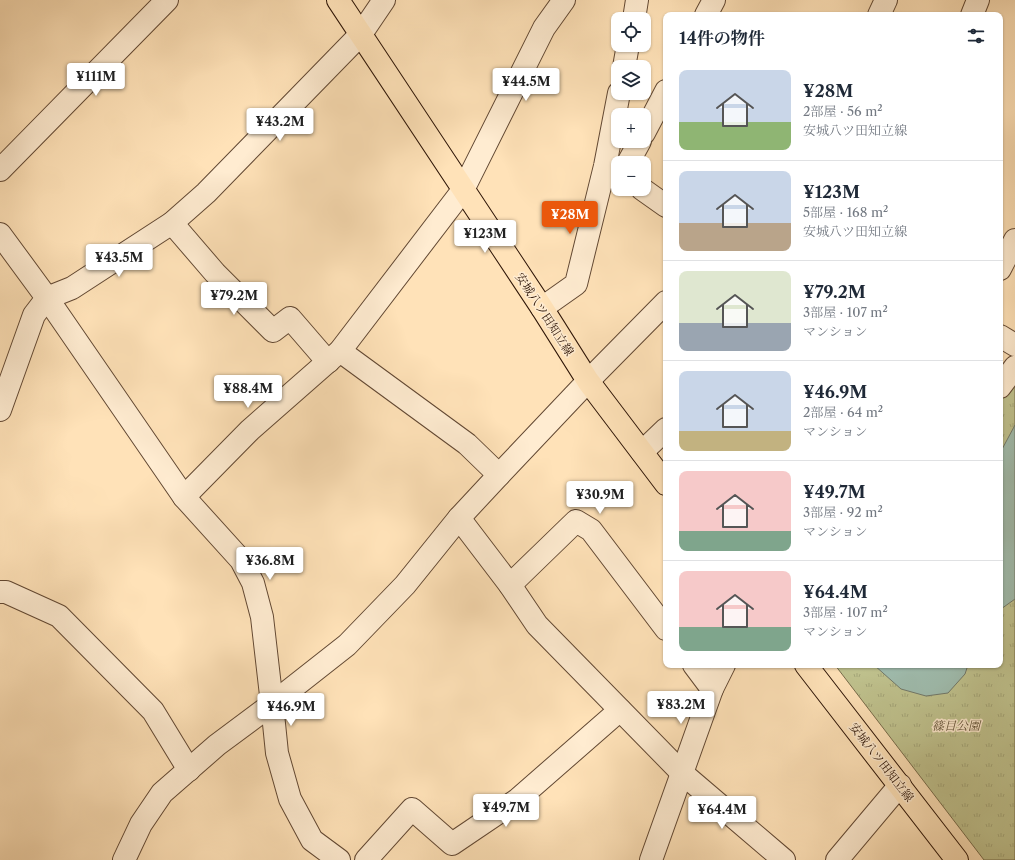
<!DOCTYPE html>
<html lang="ja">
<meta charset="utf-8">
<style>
:root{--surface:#fff;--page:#f2f2f3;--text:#1f2937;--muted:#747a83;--line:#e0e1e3;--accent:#ea580c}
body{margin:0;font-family:"Libre Caslon Text","Noto Serif JP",serif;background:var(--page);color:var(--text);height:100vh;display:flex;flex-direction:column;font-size:15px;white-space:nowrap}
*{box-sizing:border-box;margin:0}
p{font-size:13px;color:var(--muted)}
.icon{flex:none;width:22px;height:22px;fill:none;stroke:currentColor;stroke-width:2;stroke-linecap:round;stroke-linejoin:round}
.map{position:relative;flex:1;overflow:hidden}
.side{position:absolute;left:663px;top:12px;width:340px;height:656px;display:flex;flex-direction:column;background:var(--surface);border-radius:8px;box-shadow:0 1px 3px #0004}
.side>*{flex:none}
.tools{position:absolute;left:611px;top:12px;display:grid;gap:8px}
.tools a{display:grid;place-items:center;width:40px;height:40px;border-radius:8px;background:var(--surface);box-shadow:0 1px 3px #0004;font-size:20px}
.price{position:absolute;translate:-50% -34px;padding:0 9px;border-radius:4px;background:#fff;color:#222;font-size:13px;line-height:26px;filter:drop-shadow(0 1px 2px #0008)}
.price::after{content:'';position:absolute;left:50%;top:24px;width:12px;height:9px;margin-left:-6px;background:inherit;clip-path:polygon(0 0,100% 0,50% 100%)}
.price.on{background:var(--accent);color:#fff}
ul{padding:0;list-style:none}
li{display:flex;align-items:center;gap:12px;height:100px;padding:0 16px}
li+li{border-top:1px solid var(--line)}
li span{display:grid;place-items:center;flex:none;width:112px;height:80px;border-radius:8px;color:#555}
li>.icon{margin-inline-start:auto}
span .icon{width:48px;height:48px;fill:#fffc;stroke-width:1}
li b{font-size:17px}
h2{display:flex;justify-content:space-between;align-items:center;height:48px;padding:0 16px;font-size:17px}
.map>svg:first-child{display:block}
.grass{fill:url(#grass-tufts);stroke:#776c4b}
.water{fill:#a0beb0;stroke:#727a6c}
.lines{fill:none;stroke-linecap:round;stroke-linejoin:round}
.minor-casing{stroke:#624833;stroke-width:24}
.major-casing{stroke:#2e1507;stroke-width:24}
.minor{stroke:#ffecd1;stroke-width:22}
.major{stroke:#ffe2b8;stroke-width:22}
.labels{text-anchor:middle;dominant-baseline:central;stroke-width:3;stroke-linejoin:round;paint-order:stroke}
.street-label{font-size:12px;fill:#2e1507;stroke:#ffecd1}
.park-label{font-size:12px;font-style:italic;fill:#615237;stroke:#ffecd1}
</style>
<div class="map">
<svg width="1015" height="860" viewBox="0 0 1015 860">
<defs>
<pattern id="grass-tufts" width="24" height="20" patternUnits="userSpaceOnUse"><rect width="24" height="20" fill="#c0c38f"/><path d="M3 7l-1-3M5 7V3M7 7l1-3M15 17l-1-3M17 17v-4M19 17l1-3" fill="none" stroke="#a5a77a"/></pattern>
</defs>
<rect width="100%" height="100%" fill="#ffe2b8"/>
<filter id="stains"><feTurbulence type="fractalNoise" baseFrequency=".005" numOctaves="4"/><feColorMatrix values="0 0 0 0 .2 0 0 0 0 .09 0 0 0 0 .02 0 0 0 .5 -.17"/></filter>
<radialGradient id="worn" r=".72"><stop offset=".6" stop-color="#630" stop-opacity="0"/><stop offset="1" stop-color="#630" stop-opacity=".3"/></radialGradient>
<polygon class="grass" points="1015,375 1015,860 984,860 835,665 1000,665 1000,394"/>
<g class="water">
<polygon points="1015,425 1015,599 1001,609 1000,609 1000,453"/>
<polygon points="874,665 968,665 965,674 948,693 926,696 901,689"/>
</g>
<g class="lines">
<g class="minor-casing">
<g id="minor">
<polyline points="706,15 714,0"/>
<polyline points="879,15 886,0"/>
<polyline points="972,15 978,0"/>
<polyline points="634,19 637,0"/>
<polyline points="624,67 628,45"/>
<polyline points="644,133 666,91"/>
<polyline points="628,163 640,141"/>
<polyline points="0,170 167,0"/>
<polyline points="642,189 666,206"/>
<polyline points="172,223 215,273 273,331 290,318 328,362"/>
<polyline points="0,234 47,298 184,497 241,560 253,583 262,617 272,704 277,753 290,799 312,840 339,860"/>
<polyline points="1000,269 1015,240"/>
<polyline points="542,308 576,284 605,166 619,93"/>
<polyline points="1000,336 1015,345"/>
<polyline points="340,351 467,444 499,475"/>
<polyline points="1000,387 1015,367"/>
<polyline points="0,410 34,315 47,298 72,288 172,223 206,193 361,34 384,0"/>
<polyline points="642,452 666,429"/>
<polyline points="184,497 250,430 340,351 463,190 544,28 564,0"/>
<polyline points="459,518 510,585 537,625 682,773 784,860"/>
<polyline points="510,585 576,521 591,530 666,629"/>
<polyline points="0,592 6,592 59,616 153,711 189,770"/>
<polyline points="694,665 712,689"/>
<polyline points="124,860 141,824 162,793 217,745 272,704 347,645 405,585 459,518 499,475 588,381 666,302"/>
<polyline points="366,860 412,809 452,844 517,800 620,710"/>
<polyline points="651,860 712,689 724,665"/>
<polyline points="837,860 900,785"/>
</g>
</g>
<g class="major-casing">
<g id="major">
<polyline points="338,0 542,308 588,381 666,484"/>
<polyline points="806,665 957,860"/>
</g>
</g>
<use href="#minor" class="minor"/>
<use href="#major" class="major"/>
</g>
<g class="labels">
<g class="street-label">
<text transform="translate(545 314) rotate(57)">安城八ツ田知立線</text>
<text transform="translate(882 762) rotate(52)">安城八ツ田知立線</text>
</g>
<g class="park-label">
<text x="956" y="725">篠目公園</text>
</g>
</g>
<rect width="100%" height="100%" filter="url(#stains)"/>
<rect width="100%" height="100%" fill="url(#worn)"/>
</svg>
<div class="tools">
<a><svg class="icon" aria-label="locate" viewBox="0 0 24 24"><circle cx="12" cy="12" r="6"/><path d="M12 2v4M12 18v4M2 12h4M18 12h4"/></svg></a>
<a><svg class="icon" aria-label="layers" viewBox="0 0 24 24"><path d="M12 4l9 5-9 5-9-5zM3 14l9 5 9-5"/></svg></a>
<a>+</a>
<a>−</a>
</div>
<b class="price" style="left:96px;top:97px">¥111M</b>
<b class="price" style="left:526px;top:102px">¥44.5M</b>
<b class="price" style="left:280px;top:142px">¥43.2M</b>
<b class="price on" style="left:570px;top:235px">¥28M</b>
<b class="price" style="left:485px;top:254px">¥123M</b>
<b class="price" style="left:119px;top:278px">¥43.5M</b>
<b class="price" style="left:234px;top:316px">¥79.2M</b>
<b class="price" style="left:248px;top:409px">¥88.4M</b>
<b class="price" style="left:600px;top:515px">¥30.9M</b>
<b class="price" style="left:270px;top:581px">¥36.8M</b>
<b class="price" style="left:681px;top:725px">¥83.2M</b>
<b class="price" style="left:291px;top:727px">¥46.9M</b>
<b class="price" style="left:506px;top:828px">¥49.7M</b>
<b class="price" style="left:722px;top:830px">¥64.4M</b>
<section class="side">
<h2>14件の物件<svg class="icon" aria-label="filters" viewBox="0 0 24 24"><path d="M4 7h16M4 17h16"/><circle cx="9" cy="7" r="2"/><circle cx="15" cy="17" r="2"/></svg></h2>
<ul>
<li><span style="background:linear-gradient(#c9d6e8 65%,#8fb573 0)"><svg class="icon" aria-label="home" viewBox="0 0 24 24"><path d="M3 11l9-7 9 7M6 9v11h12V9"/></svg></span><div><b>¥28M</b><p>2部屋 · 56 m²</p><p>安城八ツ田知立線</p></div></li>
<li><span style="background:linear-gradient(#c9d6e8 65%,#b9a48a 0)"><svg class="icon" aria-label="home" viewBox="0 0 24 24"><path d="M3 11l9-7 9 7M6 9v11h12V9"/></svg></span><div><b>¥123M</b><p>5部屋 · 168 m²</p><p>安城八ツ田知立線</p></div></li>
<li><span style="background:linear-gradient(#dfe7d0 65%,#9aa5b1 0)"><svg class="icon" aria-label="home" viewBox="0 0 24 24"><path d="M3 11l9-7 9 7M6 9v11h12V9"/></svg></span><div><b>¥79.2M</b><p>3部屋 · 107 m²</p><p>マンション</p></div></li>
<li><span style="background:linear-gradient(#c9d6e8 75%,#c2b280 0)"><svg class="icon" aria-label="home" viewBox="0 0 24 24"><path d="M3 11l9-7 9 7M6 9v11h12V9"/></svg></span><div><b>¥46.9M</b><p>2部屋 · 64 m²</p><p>マンション</p></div></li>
<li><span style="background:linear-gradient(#f6c9c9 75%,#7fa58c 0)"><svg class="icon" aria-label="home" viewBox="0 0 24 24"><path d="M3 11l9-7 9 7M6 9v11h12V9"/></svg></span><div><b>¥49.7M</b><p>3部屋 · 92 m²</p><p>マンション</p></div></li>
<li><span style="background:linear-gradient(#f6c9c9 70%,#7fa58c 0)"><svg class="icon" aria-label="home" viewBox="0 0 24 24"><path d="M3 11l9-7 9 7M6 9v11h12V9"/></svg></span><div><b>¥64.4M</b><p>3部屋 · 107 m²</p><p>マンション</p></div></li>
</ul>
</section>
</div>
